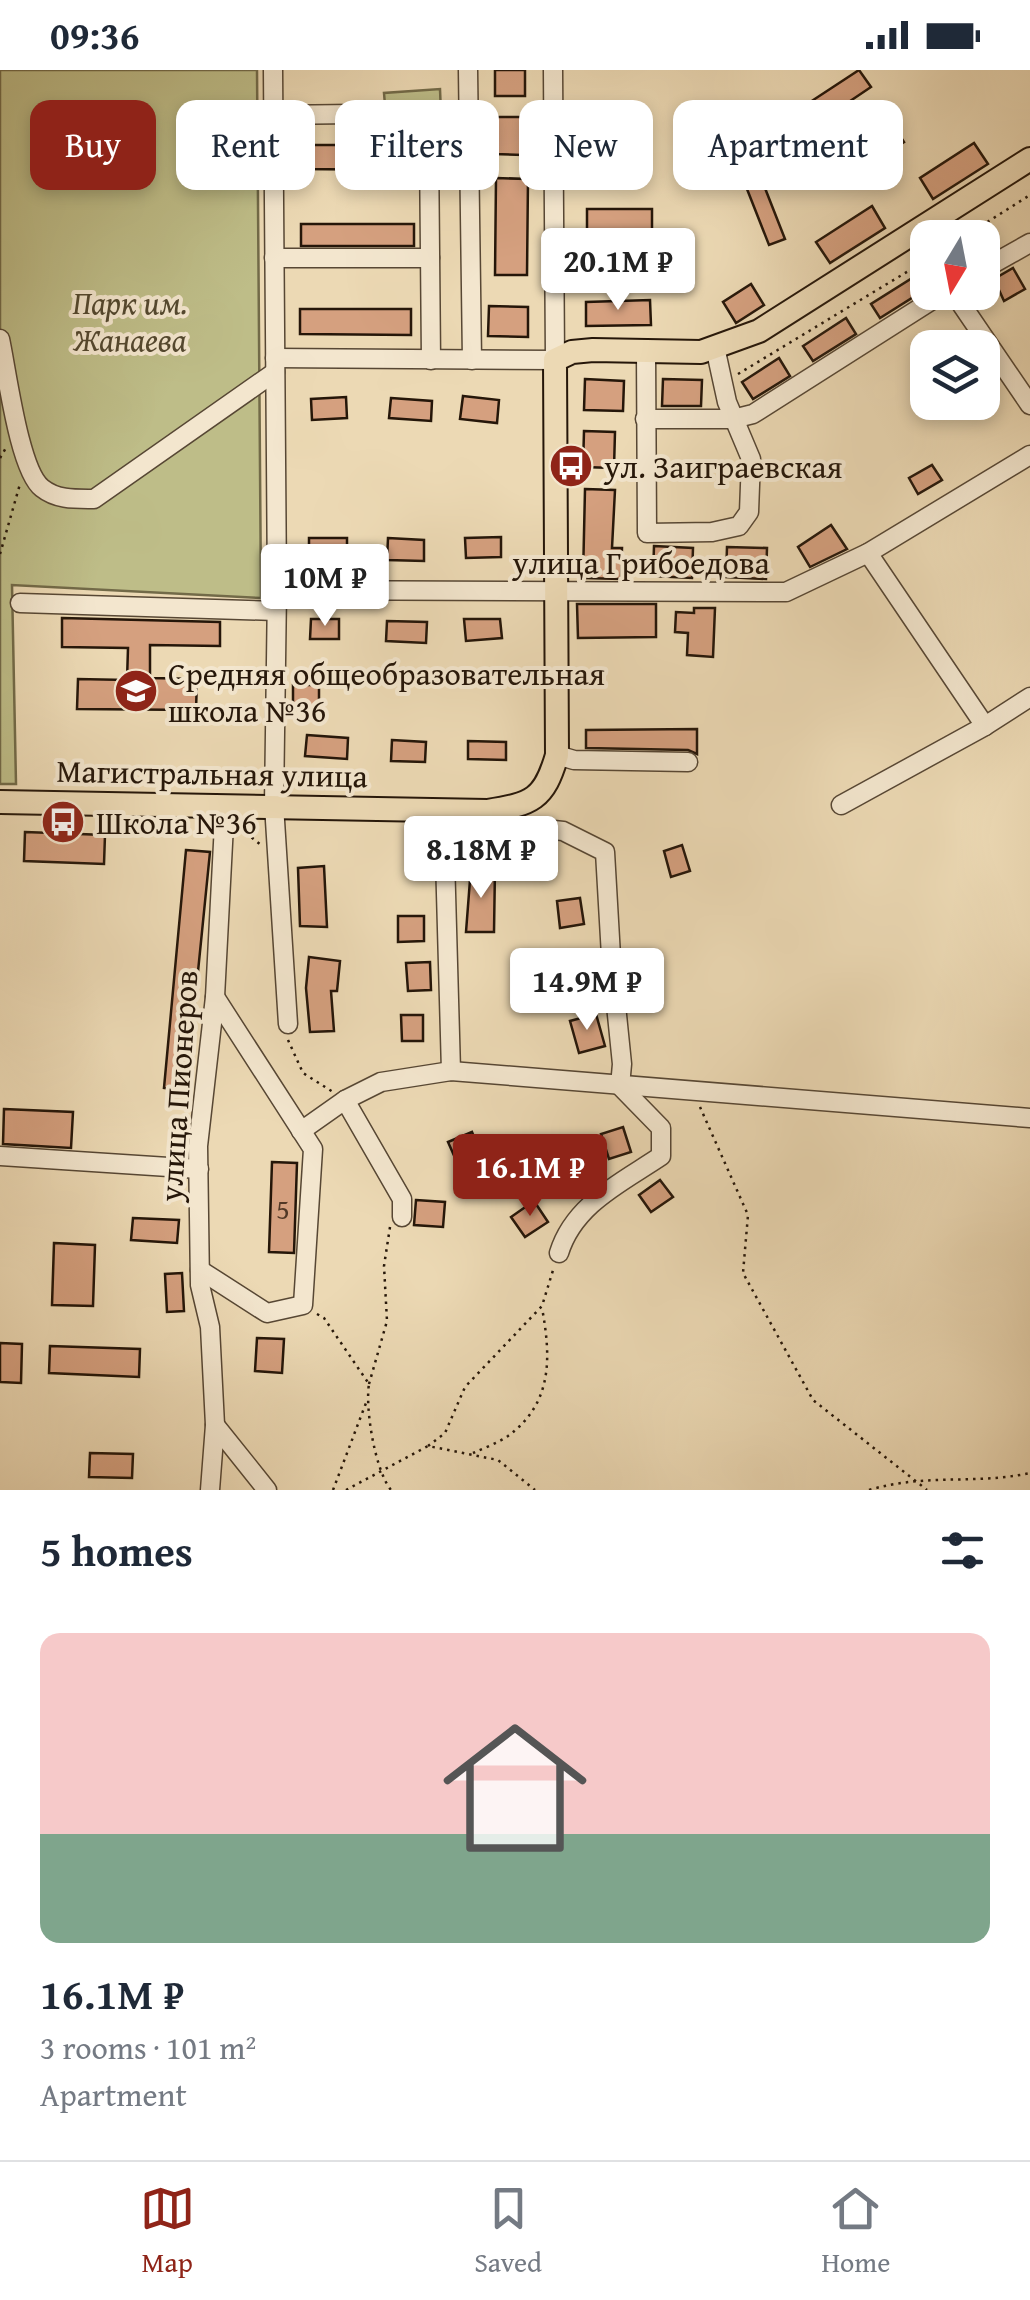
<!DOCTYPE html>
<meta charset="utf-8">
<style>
:root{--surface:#fff;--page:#f2f2f3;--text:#1f2937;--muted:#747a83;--line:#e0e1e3;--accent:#8f2418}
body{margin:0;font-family:"Gentium Book Plus",serif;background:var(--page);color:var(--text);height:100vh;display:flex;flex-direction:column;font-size:38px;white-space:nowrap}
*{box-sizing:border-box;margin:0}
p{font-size:32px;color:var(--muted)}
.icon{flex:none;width:55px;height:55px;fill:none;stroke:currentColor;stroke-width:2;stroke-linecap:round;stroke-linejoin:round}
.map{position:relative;height:1420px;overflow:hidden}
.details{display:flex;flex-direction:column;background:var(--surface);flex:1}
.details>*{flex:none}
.hud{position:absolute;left:30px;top:30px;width:970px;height:90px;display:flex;gap:20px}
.needle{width:65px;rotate:190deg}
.buttons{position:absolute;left:910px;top:150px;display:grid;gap:20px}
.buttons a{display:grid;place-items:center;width:90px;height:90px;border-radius:20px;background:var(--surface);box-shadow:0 5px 15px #0003;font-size:50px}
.price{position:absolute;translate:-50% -85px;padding:0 22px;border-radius:10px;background:#fff;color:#222;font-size:32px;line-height:65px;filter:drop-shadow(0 2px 5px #0008)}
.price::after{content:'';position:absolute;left:50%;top:60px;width:30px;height:22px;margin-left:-15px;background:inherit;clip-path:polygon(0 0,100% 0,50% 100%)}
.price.selected{background:var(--accent);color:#fff}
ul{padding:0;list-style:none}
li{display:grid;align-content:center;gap:20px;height:530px;padding:0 40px}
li+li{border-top:2px solid var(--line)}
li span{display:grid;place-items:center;height:310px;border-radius:20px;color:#555}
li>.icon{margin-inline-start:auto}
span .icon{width:180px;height:180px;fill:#fffc;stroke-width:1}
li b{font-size:42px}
h2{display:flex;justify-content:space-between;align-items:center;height:120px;padding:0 40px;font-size:42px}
.pill{padding:0 35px;border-radius:20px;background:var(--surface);box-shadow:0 5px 15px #0003;font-size:35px;line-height:90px}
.pill.selected{background:var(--accent);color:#fff}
.status{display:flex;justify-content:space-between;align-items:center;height:70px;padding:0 50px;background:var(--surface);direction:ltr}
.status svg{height:28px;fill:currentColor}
.menu{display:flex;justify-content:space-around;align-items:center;height:140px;border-top:2px solid var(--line);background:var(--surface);font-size:28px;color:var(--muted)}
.menu a{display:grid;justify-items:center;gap:5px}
.menu .selected{color:var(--accent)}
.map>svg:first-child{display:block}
.green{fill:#bebd88;stroke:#726a48;stroke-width:2.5}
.building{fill:#d5a07f;stroke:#251609;stroke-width:2.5}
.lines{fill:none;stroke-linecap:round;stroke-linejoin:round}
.minor-casing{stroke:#574734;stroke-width:21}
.major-casing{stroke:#251609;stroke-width:26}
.path{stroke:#251609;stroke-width:2.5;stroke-dasharray:2.5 5;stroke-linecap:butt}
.minor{stroke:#f3e6ce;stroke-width:18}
.major{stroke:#ecd9b4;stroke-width:22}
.labels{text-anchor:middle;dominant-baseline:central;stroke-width:8;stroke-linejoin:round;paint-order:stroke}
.number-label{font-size:28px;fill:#513826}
.park-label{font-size:32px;font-style:italic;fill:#53482f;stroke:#f3e6ce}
.poi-label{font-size:32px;fill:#251609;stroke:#f3e6ce;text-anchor:start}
.street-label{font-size:32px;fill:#251609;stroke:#f3e6ce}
</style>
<div class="status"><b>09:36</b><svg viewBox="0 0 49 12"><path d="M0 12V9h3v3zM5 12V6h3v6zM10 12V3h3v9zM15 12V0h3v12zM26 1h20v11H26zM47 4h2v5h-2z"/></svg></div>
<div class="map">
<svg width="1030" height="1420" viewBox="0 0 1030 1420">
<rect width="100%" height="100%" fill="#ecd9b4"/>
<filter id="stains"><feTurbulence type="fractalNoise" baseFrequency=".002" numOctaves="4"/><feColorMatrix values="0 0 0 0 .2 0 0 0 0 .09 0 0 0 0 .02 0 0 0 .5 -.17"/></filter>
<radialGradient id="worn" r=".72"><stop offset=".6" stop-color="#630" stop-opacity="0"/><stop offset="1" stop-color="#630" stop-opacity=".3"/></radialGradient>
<g class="green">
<polygon points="0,0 257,0 261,528 12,515 16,714 0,714"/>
<polygon points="440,19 441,44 386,47 384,23"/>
</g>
<g class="building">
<rect x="495" y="0" width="30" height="26"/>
<polygon points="859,0 871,17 813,56 801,38"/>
<polygon points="585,46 650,48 649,74 584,72"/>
<polygon points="494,47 523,47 523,85 494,84"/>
<polygon points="739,52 785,169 769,175 723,58"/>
<polygon points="892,53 904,72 845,110 833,90"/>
<polygon points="974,73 988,94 933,129 920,108"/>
<polygon points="300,75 410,75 412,100 299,99"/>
<polygon points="496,108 528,109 527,205 495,205"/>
<polygon points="872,136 885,158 830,193 816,172"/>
<rect x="587" y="139" width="65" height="24"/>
<rect x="301" y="154" width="113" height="22"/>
<polygon points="1013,198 1025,219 1004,231 994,209"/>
<polygon points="917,205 926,219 880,248 871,234"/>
<polygon points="751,214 764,235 736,253 723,232"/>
<polygon points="650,230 651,255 586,256 586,232"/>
<polygon points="489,236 528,237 528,267 488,266"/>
<polygon points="300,239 411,239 411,265 300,264"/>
<polygon points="846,248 856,264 813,291 803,276"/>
<polygon points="779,288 790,306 753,329 742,312"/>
<polygon points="585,309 624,311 623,341 584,340"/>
<polygon points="663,309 702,310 701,336 662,336"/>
<polygon points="463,326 499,330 497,353 460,349"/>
<polygon points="346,327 347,348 312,350 311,329"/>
<polygon points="391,328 432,331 431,351 389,348"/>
<polygon points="584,361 615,362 614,398 583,397"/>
<polygon points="932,395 942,410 918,424 909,408"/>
<polygon points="585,419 615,420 612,478 622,478 621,509 583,508"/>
<polygon points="831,455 847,479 810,497 798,477"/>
<polygon points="501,467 501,487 466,488 465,468"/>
<rect x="309" y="468" width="38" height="19"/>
<polygon points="388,468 424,470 424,491 387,490"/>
<polygon points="654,476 693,478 692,508 653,506"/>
<polygon points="727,477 767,478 766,509 726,507"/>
<polygon points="577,534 656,534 656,567 578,568"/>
<polygon points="694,538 715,538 713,587 687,585 688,563 675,562 676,542 694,543"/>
<polygon points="62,548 220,552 220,576 150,575 150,608 197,609 196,640 77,639 78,609 127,610 128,578 62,577"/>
<polygon points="311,549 339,549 339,569 310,569"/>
<polygon points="464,549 500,549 502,568 466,571"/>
<polygon points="387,551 427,552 426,573 386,571"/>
<rect x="293" y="615" width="26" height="22"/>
<polygon points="697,659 697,684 688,680 586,678 586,660"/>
<polygon points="307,665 348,668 347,689 305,686"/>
<polygon points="392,670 426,672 425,692 391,691"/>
<polygon points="468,671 506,672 506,690 468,689"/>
<polygon points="25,762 105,765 104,794 24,791"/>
<polygon points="682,775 690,801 671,807 664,781"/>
<polygon points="186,780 210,782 186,1021 164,1018"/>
<polygon points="324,796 327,857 300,856 298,798"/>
<polygon points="471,797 495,798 494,862 466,862"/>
<polygon points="580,828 584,854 560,858 557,831"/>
<polygon points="398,846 424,846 424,871 398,872"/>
<polygon points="309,887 340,891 337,921 331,921 334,961 310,962 306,918"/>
<polygon points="430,892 431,920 408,921 406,893"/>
<polygon points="589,898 592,924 564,928 561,902"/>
<polygon points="596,944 605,976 579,983 570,951"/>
<polygon points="401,945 423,945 423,971 402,971"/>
<polygon points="4,1039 73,1042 71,1078 3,1074"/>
<polygon points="623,1057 631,1082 609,1089 601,1064"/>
<polygon points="472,1062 483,1089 460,1099 448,1072"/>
<polygon points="272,1092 297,1093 294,1183 269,1182"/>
<polygon points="660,1110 673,1127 651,1142 639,1125"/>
<polygon points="416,1130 445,1132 443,1157 414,1155"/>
<polygon points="534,1131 548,1152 525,1167 511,1147"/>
<polygon points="133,1148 179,1150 177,1173 131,1170"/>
<polygon points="54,1173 95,1175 93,1236 52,1235"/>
<polygon points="182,1203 184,1241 167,1242 165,1204"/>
<polygon points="257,1268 284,1269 282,1303 255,1301"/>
<polygon points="0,1273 22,1274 21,1313 0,1312"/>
<polygon points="50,1276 140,1279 139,1307 49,1303"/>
<polygon points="90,1383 133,1384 132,1408 89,1407"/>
</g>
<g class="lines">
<g class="minor-casing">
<g id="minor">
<polyline points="273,0 277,520 274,735 288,954"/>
<polyline points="468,0 472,290"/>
<polyline points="273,45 354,44 380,59 410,60 429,74 431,290"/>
<polyline points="913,163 928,185"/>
<polyline points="274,188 430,188"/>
<polyline points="982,200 1030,173"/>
<polyline points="953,222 1030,335"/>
<path d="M0,269C7,301 19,400 42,418C57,430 75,429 94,429L275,302"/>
<polyline points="646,281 647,463 712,462 739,456 749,442 751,389 727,332 715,277"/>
<polyline points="275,288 555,290 553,0"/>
<polyline points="645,349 733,349 753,344 945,222"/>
<polyline points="868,483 985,656"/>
<polyline points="277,520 786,522 868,483 1030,385"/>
<polyline points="20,533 276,541"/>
<polyline points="557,685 574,690 688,692"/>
<polyline points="841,735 985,656 1030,627"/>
<polyline points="444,752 451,1001"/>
<path d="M444,760L508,755L563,761L605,782L611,886L622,994L620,1016L661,1058V1086C621,1113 574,1134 559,1183"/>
<polyline points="345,1030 402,1129 402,1147"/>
<polyline points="301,1061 345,1030 381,1012 451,1001 1030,1048"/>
<polyline points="0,1086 199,1099"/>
<polyline points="200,1200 267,1243 303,1235 313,1079 215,927"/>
<polyline points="215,1355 267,1420"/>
<polyline points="210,1420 215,1355 210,1257 200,1215 198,1076 215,927 225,735"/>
</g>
</g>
<g class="major-casing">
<path id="major" d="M0,732L487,741C532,734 544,730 557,685L555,290L572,282L593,280L701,282L759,261L1030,89"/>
</g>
<g class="path">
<polyline points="962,168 1030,125"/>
<polyline points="738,304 915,197"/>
<polyline points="0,388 7,376"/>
<polyline points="0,484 20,414"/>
<polyline points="240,758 261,775"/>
<polyline points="288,970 303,1003 333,1022"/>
<polyline points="700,1037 748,1145 743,1203 813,1330 927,1420"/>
<path d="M317,1244L324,1248L369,1314C365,1339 375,1400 391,1420"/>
<polyline points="369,1314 387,1251 384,1196 390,1157"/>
<polyline points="428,1376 445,1363 465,1317 542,1236 554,1197"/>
<path d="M473,1383C484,1378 498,1373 508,1366C553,1333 551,1287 542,1238"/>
<polyline points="333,1420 366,1333"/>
<polyline points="346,1420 428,1376 498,1390 535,1420"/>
<path d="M869,1420C926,1403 975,1415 1030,1403"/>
</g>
<use href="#minor" class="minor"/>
<use href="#major" class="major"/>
</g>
<defs>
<g id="bus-disc" transform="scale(2.25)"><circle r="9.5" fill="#8f2418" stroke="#f3e6ce"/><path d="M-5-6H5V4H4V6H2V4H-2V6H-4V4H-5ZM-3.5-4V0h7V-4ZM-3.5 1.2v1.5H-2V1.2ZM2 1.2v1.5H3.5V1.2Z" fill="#fff"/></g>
<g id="school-disc" transform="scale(2.25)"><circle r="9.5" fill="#8f2418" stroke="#f3e6ce"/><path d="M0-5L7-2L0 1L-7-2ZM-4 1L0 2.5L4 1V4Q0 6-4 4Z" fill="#fff"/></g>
</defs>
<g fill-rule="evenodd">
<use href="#bus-disc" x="571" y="396"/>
<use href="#school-disc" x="136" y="621"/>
<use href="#bus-disc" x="63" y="752"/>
</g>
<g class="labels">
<g class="number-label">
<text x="283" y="1138">5</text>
</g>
<g class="park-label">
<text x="130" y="232">Парк им.<tspan x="130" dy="37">Жанаева</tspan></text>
</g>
<g class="poi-label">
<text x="604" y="396">ул. Заиграевская</text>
<text x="168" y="603">Средняя общеобразовательная<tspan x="168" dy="37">школа №36</tspan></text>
<text x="96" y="752">Школа №36</text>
</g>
<g class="street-label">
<text x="641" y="492">улица Грибоедова</text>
<text transform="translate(212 703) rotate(1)">Магистральная улица</text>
<text transform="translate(178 1016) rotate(-86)">улица Пионеров</text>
</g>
</g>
<rect width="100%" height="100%" filter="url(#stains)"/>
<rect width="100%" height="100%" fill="url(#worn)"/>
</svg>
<div class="buttons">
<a><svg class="needle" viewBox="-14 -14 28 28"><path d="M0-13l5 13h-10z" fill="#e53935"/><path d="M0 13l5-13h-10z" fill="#747a83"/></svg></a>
<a><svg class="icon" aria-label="layers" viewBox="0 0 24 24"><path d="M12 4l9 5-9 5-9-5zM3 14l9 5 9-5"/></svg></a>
</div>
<b class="price" style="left:618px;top:243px">20.1M ₽</b>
<b class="price" style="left:325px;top:559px">10M ₽</b>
<b class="price" style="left:481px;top:831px">8.18M ₽</b>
<b class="price" style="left:587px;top:963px">14.9M ₽</b>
<b class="price selected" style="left:530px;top:1149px">16.1M ₽</b>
<div class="hud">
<a class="pill selected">Buy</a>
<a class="pill">Rent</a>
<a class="pill">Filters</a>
<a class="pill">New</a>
<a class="pill">Apartment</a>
</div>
</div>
<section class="details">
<h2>5 homes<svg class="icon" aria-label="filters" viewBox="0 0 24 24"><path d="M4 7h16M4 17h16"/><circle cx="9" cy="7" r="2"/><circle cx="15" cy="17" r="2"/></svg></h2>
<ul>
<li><span style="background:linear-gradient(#f6c9c9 65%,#7fa58c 0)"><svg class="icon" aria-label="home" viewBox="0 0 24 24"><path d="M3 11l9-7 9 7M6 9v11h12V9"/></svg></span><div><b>16.1M ₽</b><p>3 rooms · 101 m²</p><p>Apartment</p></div></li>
</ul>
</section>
<nav class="menu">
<a class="selected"><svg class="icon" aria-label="map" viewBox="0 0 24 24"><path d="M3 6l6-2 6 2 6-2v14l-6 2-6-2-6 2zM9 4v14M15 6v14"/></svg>Map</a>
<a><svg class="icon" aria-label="saved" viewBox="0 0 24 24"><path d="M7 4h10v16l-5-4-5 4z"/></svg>Saved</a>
<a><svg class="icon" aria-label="home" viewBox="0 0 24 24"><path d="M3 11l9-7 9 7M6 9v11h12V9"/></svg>Home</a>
</nav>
